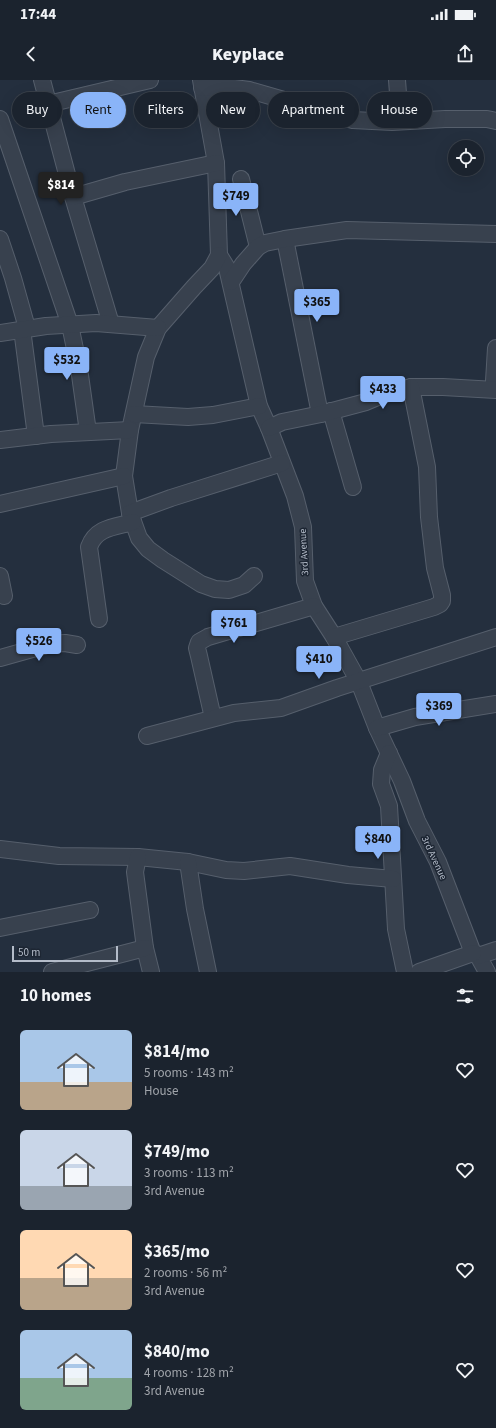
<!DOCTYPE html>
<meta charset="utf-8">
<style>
:root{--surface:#1b232e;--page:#282f3a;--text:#f1f3f6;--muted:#a0a4aa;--line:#39404a;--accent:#8ab4f8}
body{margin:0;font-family:"Source Sans 3",sans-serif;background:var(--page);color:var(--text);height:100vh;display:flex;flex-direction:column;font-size:15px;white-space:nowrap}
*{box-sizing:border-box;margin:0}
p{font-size:13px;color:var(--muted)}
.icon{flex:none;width:22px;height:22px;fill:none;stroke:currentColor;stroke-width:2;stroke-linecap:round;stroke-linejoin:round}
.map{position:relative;height:892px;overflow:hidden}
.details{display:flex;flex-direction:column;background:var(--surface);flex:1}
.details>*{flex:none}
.top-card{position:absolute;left:12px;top:12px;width:472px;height:36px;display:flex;gap:8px}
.buttons{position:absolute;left:448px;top:60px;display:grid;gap:8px}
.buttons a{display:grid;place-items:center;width:36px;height:36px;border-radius:50%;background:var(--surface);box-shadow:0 4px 16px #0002,0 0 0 1px var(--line);font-size:20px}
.scale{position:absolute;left:12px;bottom:10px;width:106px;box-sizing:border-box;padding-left:4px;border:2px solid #b4bcc9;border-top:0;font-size:11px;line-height:14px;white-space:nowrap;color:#b4bcc9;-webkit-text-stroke:3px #1d2633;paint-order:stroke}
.price{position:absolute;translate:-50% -34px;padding:0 9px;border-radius:4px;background:var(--accent);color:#111;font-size:13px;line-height:26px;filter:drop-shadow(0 1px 2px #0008)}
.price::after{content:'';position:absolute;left:50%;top:24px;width:12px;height:9px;margin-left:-6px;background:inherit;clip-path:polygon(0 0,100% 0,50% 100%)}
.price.active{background:#222;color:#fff}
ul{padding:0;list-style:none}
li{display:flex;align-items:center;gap:12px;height:100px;padding:0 20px}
li span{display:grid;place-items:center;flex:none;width:112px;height:80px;border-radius:6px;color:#555}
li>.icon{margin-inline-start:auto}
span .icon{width:48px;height:48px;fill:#fffc;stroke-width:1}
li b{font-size:17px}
h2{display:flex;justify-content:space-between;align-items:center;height:48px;padding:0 20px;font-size:17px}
.pill{padding:0 14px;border-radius:18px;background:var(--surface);box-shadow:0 4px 16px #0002,0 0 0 1px var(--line);font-size:14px;line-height:36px}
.pill.active{background:var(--accent);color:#111}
.status{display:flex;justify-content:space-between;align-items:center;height:28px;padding:0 20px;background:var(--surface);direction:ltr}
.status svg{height:11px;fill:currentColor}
header{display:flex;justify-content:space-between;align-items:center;height:52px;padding:0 20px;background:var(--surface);font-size:18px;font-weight:800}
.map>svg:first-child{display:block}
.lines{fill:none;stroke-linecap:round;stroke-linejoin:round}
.minor-casing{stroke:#565f6c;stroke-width:18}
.minor{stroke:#38414e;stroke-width:16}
.labels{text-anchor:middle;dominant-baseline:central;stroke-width:3;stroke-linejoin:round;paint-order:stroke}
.street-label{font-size:10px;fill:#b4bcc9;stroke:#1d2633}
</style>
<div class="status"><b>17:44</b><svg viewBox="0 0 49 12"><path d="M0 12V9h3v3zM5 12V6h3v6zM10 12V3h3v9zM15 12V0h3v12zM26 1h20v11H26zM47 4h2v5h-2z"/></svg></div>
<header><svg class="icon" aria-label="back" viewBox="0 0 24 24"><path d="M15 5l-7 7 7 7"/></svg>Keyplace<svg class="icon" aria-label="share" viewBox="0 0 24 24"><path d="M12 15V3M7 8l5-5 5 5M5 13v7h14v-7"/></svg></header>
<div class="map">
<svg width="496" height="892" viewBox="0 0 496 892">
<rect width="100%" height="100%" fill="#242f3e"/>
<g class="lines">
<g class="minor-casing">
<g id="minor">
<polyline points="42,0 73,117 111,244"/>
<polyline points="201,0 216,83 219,175 227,188 259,326 269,348 295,416 303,447 305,501 314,526 334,557 359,602 377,648 402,701 417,741 438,782 473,873 477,874 487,892"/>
<polyline points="397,0 400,41"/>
<polyline points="202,8 227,7 249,10 353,40 392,42 445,39 487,39 496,41"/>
<polyline points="48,24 150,0"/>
<polyline points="0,39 70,245 79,288 88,352"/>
<polyline points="241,99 258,167"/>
<polyline points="73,117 125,102 216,83"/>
<polyline points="0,159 13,198 27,248"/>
<polyline points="285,159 320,334"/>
<polyline points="219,175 212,188 194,207 158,248 146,277 130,350 124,396 130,433 139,458 148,469 163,480 201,504 215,509 229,510 244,505 254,496"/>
<polyline points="231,202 243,184 258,167 265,163 285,159 347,150 496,154"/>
<polyline points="22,249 36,356"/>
<polyline points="0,253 46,246 96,243 158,248"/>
<polyline points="496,268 494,301 496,308"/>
<polyline points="331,331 353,407"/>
<polyline points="134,334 188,337 213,335 259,326"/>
<polyline points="269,348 282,342 321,334 366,322 385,314 411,307 443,307 496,310"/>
<polyline points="0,360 51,354 130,350"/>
<polyline points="0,424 124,396"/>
<polyline points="130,433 171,418 282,383"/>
<polyline points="0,496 4,516"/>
<path d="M99,539L89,467C96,447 115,447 133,442"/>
<polyline points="334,557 434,527 440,524 442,521 442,515 435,488 429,437 427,387 411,307"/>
<polyline points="0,578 50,564 65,563 77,565"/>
<polyline points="213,638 199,576 197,568 199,562 208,557 314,526"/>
<polyline points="377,648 415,637 496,624"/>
<polyline points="147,656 234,633 281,628 337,608 496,557"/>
<polyline points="389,673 382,690 381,704 389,726 396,849 405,892"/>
<polyline points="0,769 59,776 138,777 188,782 226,790 244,791 290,786 348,795 393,799"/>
<polyline points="138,777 135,792 145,868 151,892"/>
<polyline points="188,782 195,829 208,892"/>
<polyline points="0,848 90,830"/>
<polyline points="478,876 496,870"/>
<polyline points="52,892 145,868"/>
<polyline points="419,892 473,873"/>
</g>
</g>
<use href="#minor" class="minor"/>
</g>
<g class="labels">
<g class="street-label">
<text transform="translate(304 472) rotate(-93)">3rd Avenue</text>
<text transform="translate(434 778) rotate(65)">3rd Avenue</text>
</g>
</g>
</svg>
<div class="buttons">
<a><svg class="icon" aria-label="locate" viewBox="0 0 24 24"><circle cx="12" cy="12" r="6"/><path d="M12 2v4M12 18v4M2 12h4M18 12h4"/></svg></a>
</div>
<div class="scale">50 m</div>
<b class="price active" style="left:61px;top:126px">$814</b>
<b class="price" style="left:236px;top:137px">$749</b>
<b class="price" style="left:317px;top:243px">$365</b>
<b class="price" style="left:67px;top:301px">$532</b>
<b class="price" style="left:383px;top:330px">$433</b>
<b class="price" style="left:234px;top:564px">$761</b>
<b class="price" style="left:39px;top:582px">$526</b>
<b class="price" style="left:319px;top:600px">$410</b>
<b class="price" style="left:439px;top:647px">$369</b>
<b class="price" style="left:378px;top:780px">$840</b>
<div class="top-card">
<a class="pill">Buy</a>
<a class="pill active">Rent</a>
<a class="pill">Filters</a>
<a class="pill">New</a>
<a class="pill">Apartment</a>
<a class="pill">House</a>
</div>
</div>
<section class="details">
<h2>10 homes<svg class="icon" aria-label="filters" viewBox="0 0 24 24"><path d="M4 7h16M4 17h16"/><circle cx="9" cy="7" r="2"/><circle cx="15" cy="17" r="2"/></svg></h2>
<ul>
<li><span style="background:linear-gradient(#a9c7e8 65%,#b9a48a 0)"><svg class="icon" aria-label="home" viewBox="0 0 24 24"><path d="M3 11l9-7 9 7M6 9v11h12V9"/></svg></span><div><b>$814/mo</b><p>5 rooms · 143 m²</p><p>House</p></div><svg class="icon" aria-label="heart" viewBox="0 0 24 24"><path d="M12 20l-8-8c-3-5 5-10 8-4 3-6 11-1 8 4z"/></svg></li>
<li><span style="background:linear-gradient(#c9d6e8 70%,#9aa5b1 0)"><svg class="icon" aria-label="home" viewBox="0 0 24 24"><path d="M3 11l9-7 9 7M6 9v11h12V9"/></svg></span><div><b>$749/mo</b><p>3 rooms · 113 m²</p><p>3rd Avenue</p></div><svg class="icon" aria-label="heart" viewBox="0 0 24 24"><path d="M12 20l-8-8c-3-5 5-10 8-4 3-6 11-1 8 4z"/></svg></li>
<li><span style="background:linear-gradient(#ffd9b3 60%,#b9a48a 0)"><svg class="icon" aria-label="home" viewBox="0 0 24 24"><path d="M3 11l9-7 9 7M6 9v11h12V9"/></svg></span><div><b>$365/mo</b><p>2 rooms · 56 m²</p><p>3rd Avenue</p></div><svg class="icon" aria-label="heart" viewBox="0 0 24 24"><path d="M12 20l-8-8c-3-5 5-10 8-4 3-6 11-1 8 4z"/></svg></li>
<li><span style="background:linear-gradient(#a9c7e8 60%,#7fa58c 0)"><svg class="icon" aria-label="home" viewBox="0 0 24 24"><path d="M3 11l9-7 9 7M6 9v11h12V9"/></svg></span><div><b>$840/mo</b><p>4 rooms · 128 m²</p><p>3rd Avenue</p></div><svg class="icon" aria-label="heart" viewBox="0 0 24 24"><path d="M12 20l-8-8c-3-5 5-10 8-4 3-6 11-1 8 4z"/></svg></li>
</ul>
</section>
